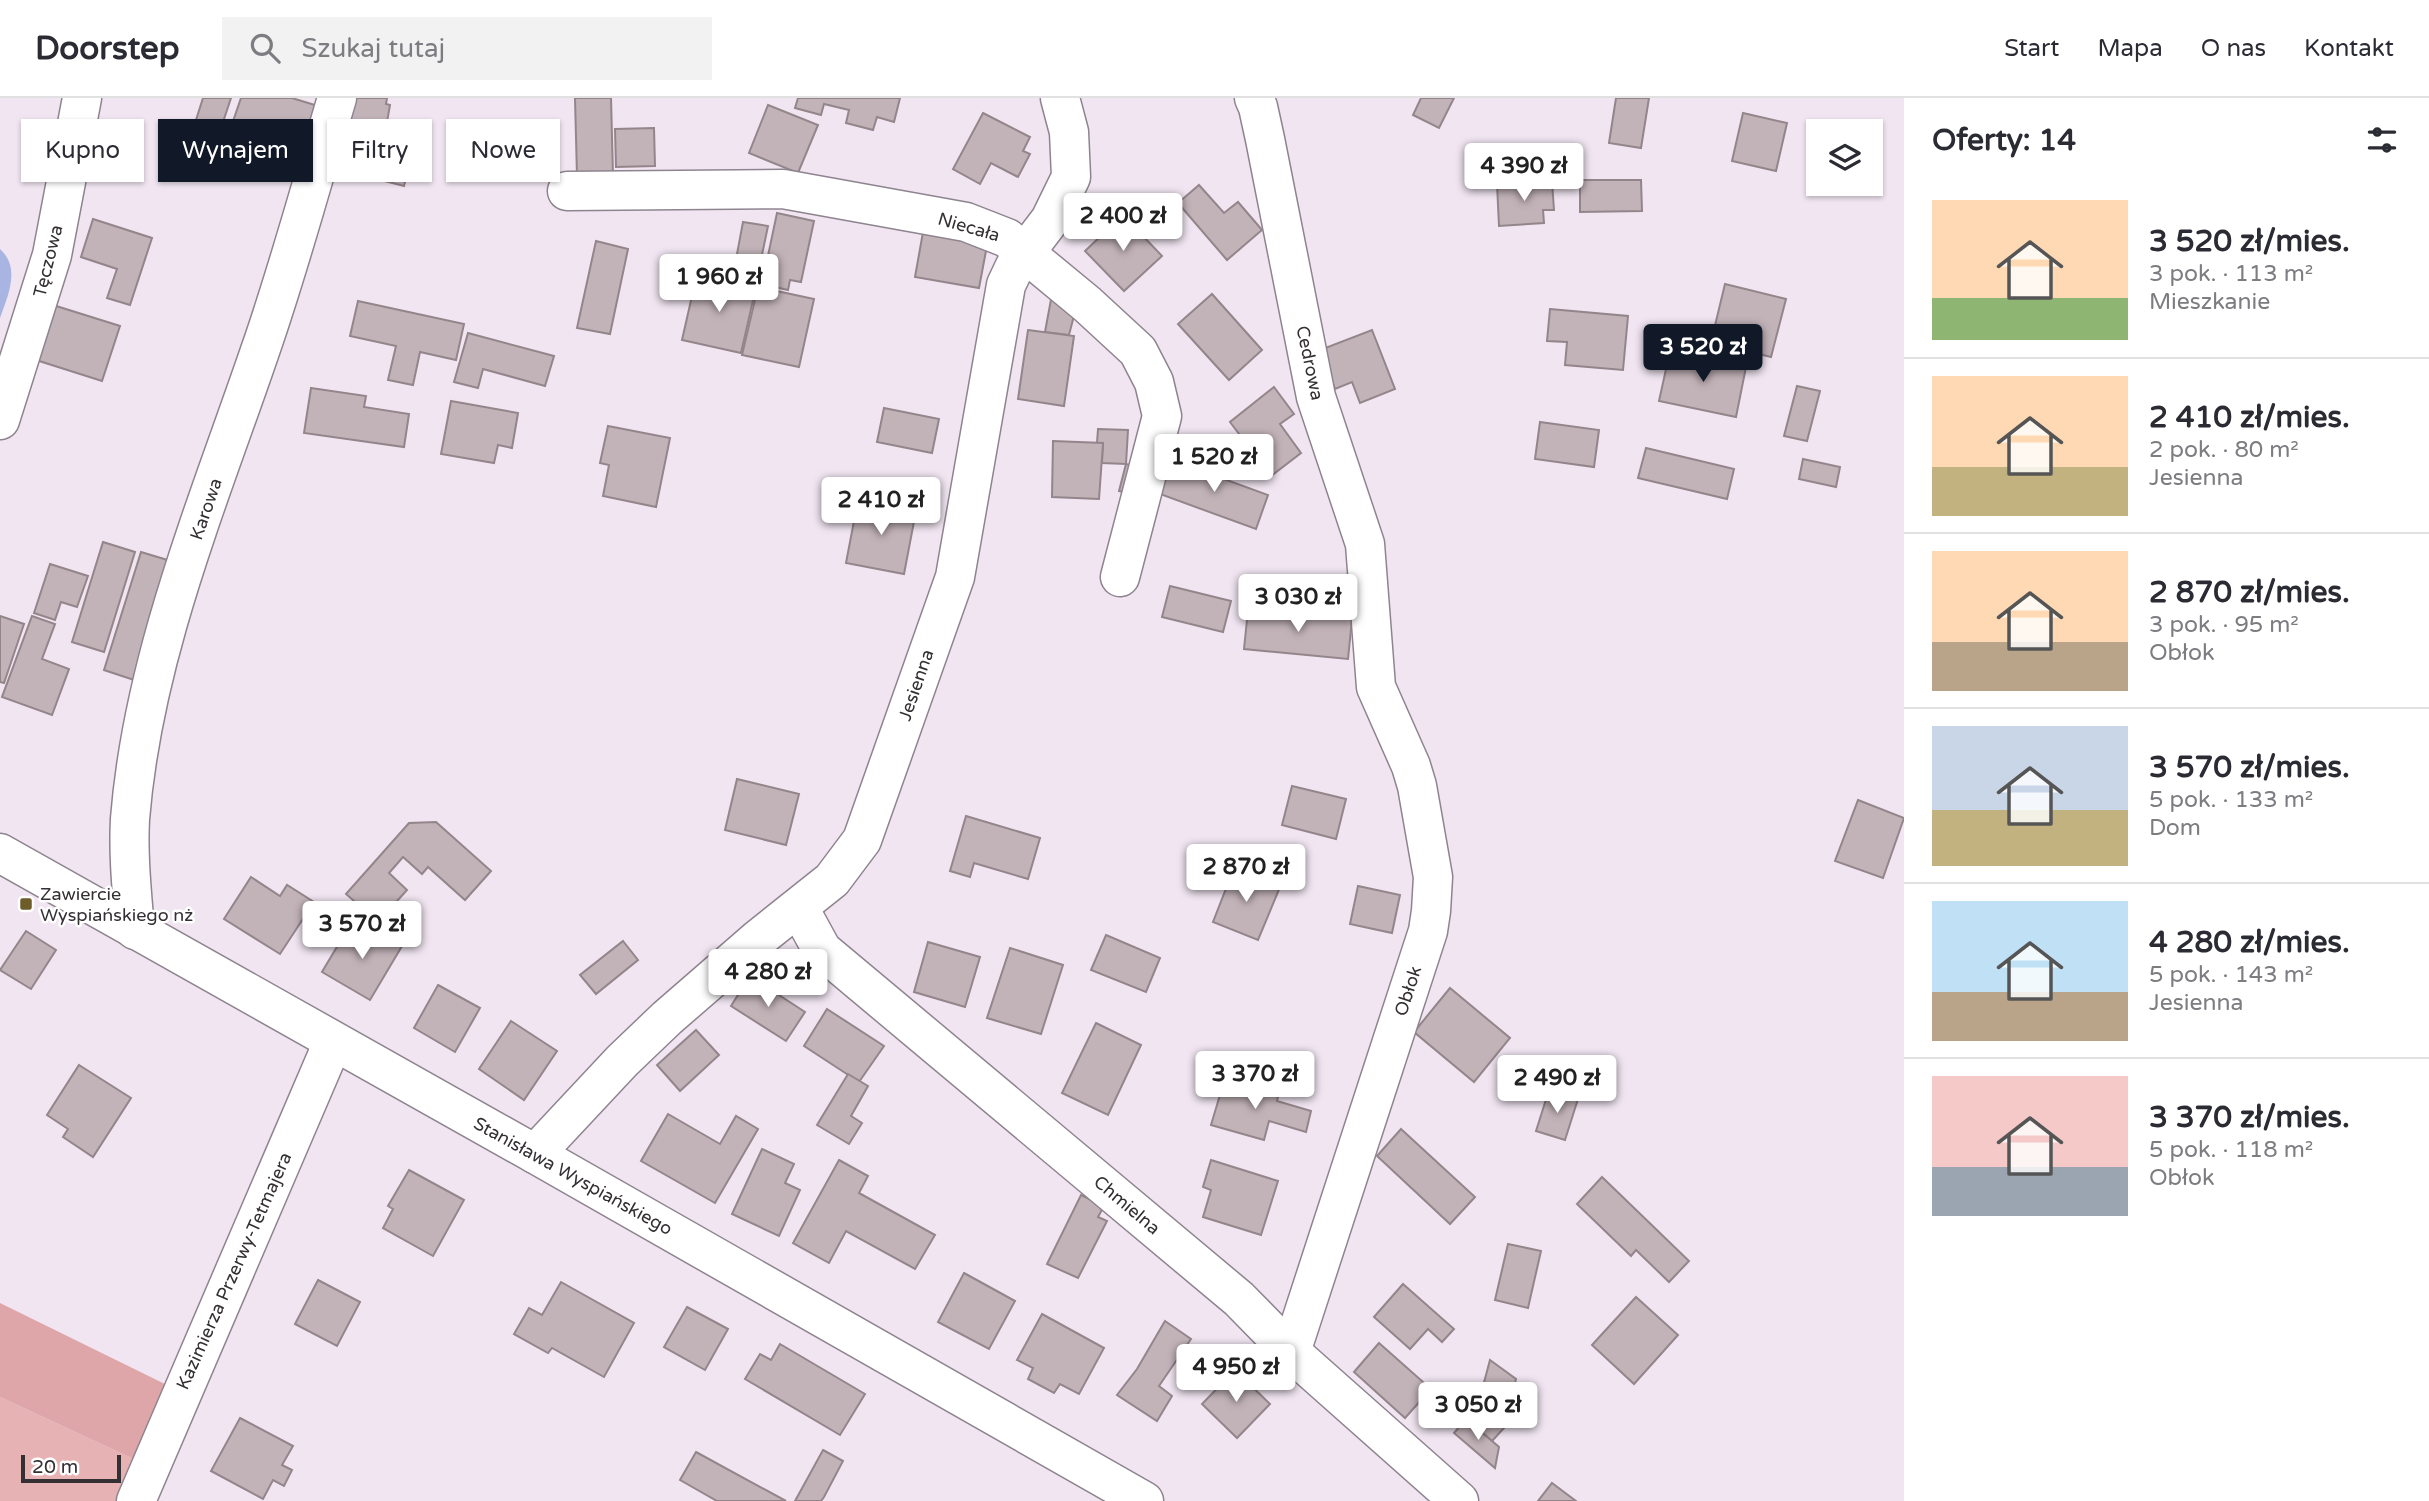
<!DOCTYPE html>
<html lang="pl">
<meta charset="utf-8">
<style>
:root{--surface:#fff;--page:#f2f2f3;--text:#2b2b33;--muted:#7c7c81;--line:#e1e1e2;--accent:#111827}
body{margin:0;font-family:"Varela Round",sans-serif;background:var(--page);color:var(--text);height:100vh;display:flex;flex-direction:column;font-size:26px;white-space:nowrap}
*{box-sizing:border-box;margin:0}
p{font-size:23px;color:var(--muted)}
.icon{flex:none;width:38px;height:38px;fill:none;stroke:currentColor;stroke-width:2;stroke-linecap:round;stroke-linejoin:round}
.map{position:relative;flex:1;overflow:hidden}
.sheet{display:flex;flex-direction:column;background:var(--surface);width:525px}
.sheet>*{flex:none}
.top-card{position:absolute;left:21px;top:21px;width:665px;height:63px;display:flex;gap:14px}
.tools{position:absolute;left:1806px;top:21px;display:grid;gap:14px}
.tools a{display:grid;place-items:center;width:77px;height:77px;border-radius:0px;background:var(--surface);box-shadow:0 2px 5px #0004;font-size:35px}
.scale{position:absolute;left:21px;bottom:18px;width:100px;box-sizing:border-box;padding-left:7px;border:4px solid #332f33;border-top:0;font-size:19px;line-height:24px;white-space:nowrap;color:#332f33;-webkit-text-stroke:5px #fff;paint-order:stroke}
.price{position:absolute;translate:-50% -60px;padding:0 16px;border-radius:7px;background:#fff;color:#222;font-size:23px;line-height:46px;filter:drop-shadow(0 2px 4px #0008)}
.price::after{content:'';position:absolute;left:50%;top:42px;width:21px;height:16px;margin-left:-10px;background:inherit;clip-path:polygon(0 0,100% 0,50% 100%)}
.price.on{background:var(--accent);color:#fff}
ul{padding:0;list-style:none}
li{display:flex;align-items:center;gap:21px;height:175px;padding:0 28px}
li+li{border-top:2px solid var(--line)}
li span{display:grid;place-items:center;flex:none;width:196px;height:140px;border-radius:0px;color:#555}
li>.icon{margin-inline-start:auto}
span .icon{width:84px;height:84px;fill:#fffc;stroke-width:1}
li b{font-size:30px}
h2{display:flex;justify-content:space-between;align-items:center;height:84px;padding:0 28px;font-size:30px}
.pill{padding:0 24px;border-radius:0px;background:var(--surface);box-shadow:0 2px 5px #0004;font-size:24px;line-height:63px}
.pill.on{background:var(--accent);color:#fff}
header{display:flex;align-items:center;gap:42px;box-sizing:border-box;height:98px;padding:0 35px;background:var(--surface);border-bottom:2px solid var(--line)}
header strong{font-size:33px}
nav{display:flex;gap:38px;margin-inline-start:auto;font-size:24px}
.search{width:490px;height:63px;background:var(--page);display:flex;align-items:center;gap:18px;box-sizing:border-box;padding:0 24px;border-radius:0px;color:var(--muted);font-size:26px}
main{display:flex;flex:1;min-height:0}
.map>svg:first-child{display:block}
.green{fill:#e6b2b4}
.forest{fill:#dfa6a9}
.water{fill:#a8b5e3}
.building{fill:#c2b3b9;stroke:#94858b;stroke-width:2}
.lines{fill:none;stroke-linecap:round;stroke-linejoin:round}
.minor-casing{stroke:#8e848f;stroke-width:41}
.minor{stroke:#fff;stroke-width:38}
.poi-dot{fill:#6c5d2b;stroke:#fff;stroke-width:2.5}
.labels{text-anchor:middle;dominant-baseline:central;stroke-width:5;stroke-linejoin:round;paint-order:stroke}
.street-label{font-size:18px;fill:#332f33;stroke:#fff}
.poi-label{font-size:18px;fill:#332f33;stroke:#fff;text-anchor:start}
</style>
<header>
<strong>Doorstep</strong>
<div class="search"><svg class="icon" aria-label="search" viewBox="0 0 24 24"><circle cx="10" cy="10" r="6"/><path d="M15 15l6 6"/></svg>Szukaj tutaj</div>
<nav><a>Start</a><a>Mapa</a><a>O nas</a><a>Kontakt</a></nav>
</header>
<main>
<div class="map">
<svg width="1904" height="1403" viewBox="0 0 1904 1403">
<rect width="100%" height="100%" fill="#f0e5f1"/>
<polygon class="green" points="0,1299 140,1364 122,1403 0,1403"/>
<polygon class="forest" points="0,1205 173,1290 140,1364 0,1299"/>
<path class="water" d="M0,151C21,170 8,197 0,220Z"/>
<g class="building">
<polygon points="203,0 231,0 220,33 195,25"/>
<polygon points="241,0 292,0 318,8 304,52 231,29"/>
<polygon points="354,0 387,0 386,6 390,7 387,24 383,23 381,33 348,26"/>
<polygon points="575,0 611,0 613,77 577,78"/>
<polygon points="798,0 900,0 894,24 877,19 873,32 846,25 849,12 824,6 821,17 795,10"/>
<polygon points="1421,0 1454,0 1439,30 1413,17"/>
<polygon points="1616,0 1649,0 1641,50 1609,45"/>
<polygon points="768,7 818,27 798,75 749,55"/>
<polygon points="983,15 1030,39 1023,53 1030,56 1018,79 991,65 980,86 953,71"/>
<polygon points="1743,15 1787,25 1776,73 1732,63"/>
<polygon points="348,30 376,38 374,43 386,46 388,39 415,46 404,88 338,71"/>
<polygon points="654,30 655,68 616,69 615,31"/>
<polygon points="1580,82 1641,82 1642,113 1580,114"/>
<polygon points="1552,83 1554,112 1543,112 1544,125 1499,128 1497,86"/>
<polygon points="1199,87 1224,115 1238,104 1262,132 1227,162 1178,105"/>
<polygon points="777,115 814,123 801,184 790,182 788,192 762,186"/>
<polygon points="1123,117 1162,158 1124,193 1085,153"/>
<polygon points="93,121 152,140 130,207 107,200 117,171 81,159"/>
<polygon points="743,124 768,128 758,176 734,172"/>
<polygon points="923,134 989,137 979,190 915,179"/>
<polygon points="596,143 628,151 610,236 577,230"/>
<polygon points="697,176 756,189 741,255 682,242"/>
<polygon points="1725,186 1786,201 1771,259 1711,244"/>
<polygon points="758,189 814,201 799,269 742,257"/>
<polygon points="1052,196 1076,210 1069,237 1045,234"/>
<polygon points="1212,196 1262,252 1229,282 1178,226"/>
<polygon points="358,203 464,226 456,262 420,254 413,287 388,282 396,248 350,238"/>
<polygon points="53,207 120,228 102,283 36,262"/>
<polygon points="1550,211 1628,218 1623,272 1565,267 1567,244 1547,243"/>
<polygon points="1028,232 1074,238 1064,308 1018,301"/>
<polygon points="1372,232 1395,291 1360,305 1352,284 1335,291 1320,252"/>
<polygon points="468,235 554,258 545,288 483,271 478,290 454,284"/>
<polygon points="1670,253 1746,269 1736,319 1659,303"/>
<polygon points="1797,288 1820,293 1807,343 1784,338"/>
<polygon points="1274,289 1294,316 1280,326 1301,355 1271,378 1230,324"/>
<polygon points="311,290 366,298 364,309 409,316 404,349 304,335"/>
<polygon points="451,303 518,315 512,350 498,347 494,365 441,356"/>
<polygon points="884,310 939,321 932,355 877,344"/>
<polygon points="1540,324 1599,332 1594,369 1535,361"/>
<polygon points="608,328 670,340 656,409 603,398 609,367 600,365"/>
<polygon points="1098,331 1128,332 1126,366 1102,365 1103,345 1097,345"/>
<polygon points="1053,343 1103,345 1099,401 1052,399"/>
<polygon points="1646,350 1734,371 1727,401 1638,380"/>
<polygon points="1803,361 1840,369 1836,389 1799,381"/>
<polygon points="1172,362 1268,397 1256,431 1160,396"/>
<polygon points="1126,366 1139,369 1132,396 1119,393"/>
<polygon points="858,402 916,413 904,476 846,465"/>
<polygon points="103,444 135,454 104,554 72,544"/>
<polygon points="141,454 174,464 137,583 104,572"/>
<polygon points="50,466 88,478 77,509 61,504 55,522 34,515"/>
<polygon points="1170,488 1231,503 1223,534 1162,519"/>
<polygon points="1248,512 1352,521 1348,561 1244,551"/>
<polygon points="0,518 24,526 4,585 0,584"/>
<polygon points="32,518 55,526 42,561 69,571 52,617 2,599"/>
<polygon points="737,681 799,696 786,747 725,732"/>
<polygon points="1292,688 1346,701 1336,741 1282,727"/>
<polygon points="1858,702 1904,720 1883,780 1835,763"/>
<polygon points="966,718 1040,740 1028,781 974,765 970,779 950,773"/>
<polygon points="436,724 491,773 465,802 428,769 422,776 403,759 389,775 407,792 378,824 346,796 409,725"/>
<polygon points="1234,770 1280,789 1258,842 1213,824"/>
<polygon points="251,779 280,798 287,787 314,804 280,856 224,821"/>
<polygon points="1358,788 1400,797 1392,835 1350,826"/>
<polygon points="367,828 402,848 370,902 322,874 347,832 360,840"/>
<polygon points="26,833 56,852 31,891 0,872"/>
<polygon points="1106,837 1160,860 1146,894 1091,872"/>
<polygon points="623,843 638,862 596,896 580,877"/>
<polygon points="928,844 980,859 965,909 914,894"/>
<polygon points="1010,850 1063,867 1041,936 987,920"/>
<polygon points="750,878 805,914 786,943 731,908"/>
<polygon points="438,887 480,910 455,954 414,930"/>
<polygon points="1450,890 1510,940 1474,984 1414,934"/>
<polygon points="827,911 884,948 859,984 804,948"/>
<polygon points="511,923 557,953 524,1002 479,971"/>
<polygon points="1096,925 1141,947 1108,1017 1062,995"/>
<polygon points="696,932 719,957 680,993 657,967"/>
<polygon points="79,967 131,1000 93,1059 63,1039 68,1031 47,1017"/>
<polygon points="848,976 868,988 851,1018 862,1025 849,1046 817,1027"/>
<polygon points="1225,980 1279,995 1277,1003 1311,1013 1306,1034 1269,1023 1264,1042 1211,1027"/>
<polygon points="1549,992 1578,1001 1565,1042 1536,1033"/>
<polygon points="668,1016 720,1046 736,1018 758,1031 715,1105 641,1063"/>
<polygon points="1401,1031 1475,1099 1450,1126 1377,1058"/>
<polygon points="762,1051 794,1066 785,1085 800,1092 779,1138 732,1116"/>
<polygon points="839,1062 868,1078 859,1095 935,1137 915,1171 846,1133 829,1165 793,1145"/>
<polygon points="1211,1062 1278,1083 1261,1137 1203,1119 1211,1092 1203,1089"/>
<polygon points="409,1072 464,1102 433,1158 383,1130 393,1111 388,1108"/>
<polygon points="1602,1079 1689,1163 1669,1184 1636,1152 1631,1158 1577,1106"/>
<polygon points="1081,1097 1104,1108 1098,1119 1107,1123 1078,1180 1047,1166"/>
<polygon points="1508,1146 1541,1153 1528,1210 1495,1202"/>
<polygon points="964,1175 1015,1203 989,1251 938,1224"/>
<polygon points="318,1182 360,1204 337,1248 295,1226"/>
<polygon points="561,1184 634,1225 604,1279 552,1250 548,1255 514,1236 529,1210 542,1217"/>
<polygon points="1403,1186 1454,1231 1442,1244 1428,1231 1410,1251 1374,1219"/>
<polygon points="1636,1199 1678,1237 1634,1286 1592,1247"/>
<polygon points="687,1209 728,1231 705,1272 664,1249"/>
<polygon points="1042,1216 1104,1250 1079,1296 1060,1286 1054,1295 1028,1281 1033,1270 1017,1262"/>
<polygon points="1165,1223 1191,1241 1159,1288 1172,1298 1157,1323 1117,1297 1137,1271"/>
<polygon points="1379,1245 1431,1291 1405,1320 1354,1274"/>
<polygon points="780,1246 865,1296 840,1337 745,1281 760,1256 771,1262"/>
<polygon points="1490,1262 1516,1281 1504,1330 1492,1343 1466,1321 1478,1307"/>
<polygon points="1235,1272 1270,1306 1237,1340 1202,1306"/>
<polygon points="240,1320 293,1348 282,1367 292,1372 284,1388 273,1382 263,1401 211,1373"/>
<polygon points="1466,1321 1499,1349 1495,1370 1454,1335"/>
<polygon points="823,1352 843,1363 824,1399 821,1403 795,1403"/>
<polygon points="696,1354 786,1403 717,1403 680,1382"/>
<polygon points="1552,1385 1576,1403 1538,1403"/>
</g>
<g class="lines">
<g class="minor-casing">
<g id="minor">
<polyline points="1254,0 1258,9 1265,41 1316,299 1365,446 1376,589 1411,668 1417,688 1433,779 1431,813 1428,833 1291,1254"/>
<polyline points="567,93 783,91 966,124 1007,140 1087,206 1138,253 1154,284 1162,318 1120,479"/>
<polyline points="0,322 52,157 82,0"/>
<polyline points="0,755 535,1056 1144,1403"/>
<polyline points="799,810 822,852 1239,1201 1291,1254 1459,1403"/>
<path d="M135,832C132,795 128,758 130,721C143,559 208,405 260,253C289,170 312,84 337,0"/>
<polyline points="535,1056 622,963 667,920 758,841 832,782 862,742 955,479 1006,187 1015,168 1050,122 1071,79 1069,34 1060,0"/>
<polyline points="136,1403 333,944"/>
</g>
</g>
<use href="#minor" class="minor"/>
</g>
<rect class="poi-dot" x="19" y="799" width="14" height="14" rx="3.5"/>
<g class="labels">
<g class="street-label">
<text transform="translate(969 129) rotate(16)">Niecała</text>
<text transform="translate(48 163) rotate(-76)">Tęczowa</text>
<text transform="translate(1310 265) rotate(78)">Cedrowa</text>
<text transform="translate(206 411) rotate(-71)">Karowa</text>
<text transform="translate(916 587) rotate(-71)">Jesienna</text>
<text transform="translate(1408 893) rotate(-72)">Obłok</text>
<text transform="translate(573 1078) rotate(29)">Stanisława Wyspiańskiego</text>
<text transform="translate(1127 1107) rotate(40)">Chmielna</text>
<text transform="translate(234 1173) rotate(-66)">Kazimierza Przerwy-Tetmajera</text>
</g>
<g class="poi-label">
<text x="40" y="796">Zawiercie<tspan x="40" dy="21">Wyspiańskiego nż</tspan></text>
</g>
</g>
</svg>
<div class="tools">
<a><svg class="icon" aria-label="layers" viewBox="0 0 24 24"><path d="M12 4l9 5-9 5-9-5zM3 14l9 5 9-5"/></svg></a>
</div>
<div class="scale">20 m</div>
<b class="price" style="left:1524px;top:105px">4 390 zł</b>
<b class="price" style="left:1123px;top:155px">2 400 zł</b>
<b class="price" style="left:719px;top:216px">1 960 zł</b>
<b class="price on" style="left:1703px;top:286px">3 520 zł</b>
<b class="price" style="left:1214px;top:396px">1 520 zł</b>
<b class="price" style="left:881px;top:439px">2 410 zł</b>
<b class="price" style="left:1298px;top:536px">3 030 zł</b>
<b class="price" style="left:1246px;top:806px">2 870 zł</b>
<b class="price" style="left:362px;top:863px">3 570 zł</b>
<b class="price" style="left:768px;top:911px">4 280 zł</b>
<b class="price" style="left:1255px;top:1013px">3 370 zł</b>
<b class="price" style="left:1557px;top:1017px">2 490 zł</b>
<b class="price" style="left:1236px;top:1306px">4 950 zł</b>
<b class="price" style="left:1478px;top:1344px">3 050 zł</b>
<div class="top-card">
<a class="pill">Kupno</a>
<a class="pill on">Wynajem</a>
<a class="pill">Filtry</a>
<a class="pill">Nowe</a>
</div>
</div>
<section class="sheet">
<h2>Oferty: 14<svg class="icon" aria-label="filters" viewBox="0 0 24 24"><path d="M4 7h16M4 17h16"/><circle cx="9" cy="7" r="2"/><circle cx="15" cy="17" r="2"/></svg></h2>
<ul>
<li><span style="background:linear-gradient(#ffd9b3 70%,#8fb573 0)"><svg class="icon" aria-label="home" viewBox="0 0 24 24"><path d="M3 11l9-7 9 7M6 9v11h12V9"/></svg></span><div><b>3 520 zł/mies.</b><p>3 pok. · 113 m²</p><p>Mieszkanie</p></div></li>
<li><span style="background:linear-gradient(#ffd9b3 65%,#c2b280 0)"><svg class="icon" aria-label="home" viewBox="0 0 24 24"><path d="M3 11l9-7 9 7M6 9v11h12V9"/></svg></span><div><b>2 410 zł/mies.</b><p>2 pok. · 80 m²</p><p>Jesienna</p></div></li>
<li><span style="background:linear-gradient(#ffd9b3 65%,#b9a48a 0)"><svg class="icon" aria-label="home" viewBox="0 0 24 24"><path d="M3 11l9-7 9 7M6 9v11h12V9"/></svg></span><div><b>2 870 zł/mies.</b><p>3 pok. · 95 m²</p><p>Obłok</p></div></li>
<li><span style="background:linear-gradient(#c9d6e8 60%,#c2b280 0)"><svg class="icon" aria-label="home" viewBox="0 0 24 24"><path d="M3 11l9-7 9 7M6 9v11h12V9"/></svg></span><div><b>3 570 zł/mies.</b><p>5 pok. · 133 m²</p><p>Dom</p></div></li>
<li><span style="background:linear-gradient(#bfe0f5 65%,#b9a48a 0)"><svg class="icon" aria-label="home" viewBox="0 0 24 24"><path d="M3 11l9-7 9 7M6 9v11h12V9"/></svg></span><div><b>4 280 zł/mies.</b><p>5 pok. · 143 m²</p><p>Jesienna</p></div></li>
<li><span style="background:linear-gradient(#f6c9c9 65%,#9aa5b1 0)"><svg class="icon" aria-label="home" viewBox="0 0 24 24"><path d="M3 11l9-7 9 7M6 9v11h12V9"/></svg></span><div><b>3 370 zł/mies.</b><p>5 pok. · 118 m²</p><p>Obłok</p></div></li>
</ul>
</section>
</main>
